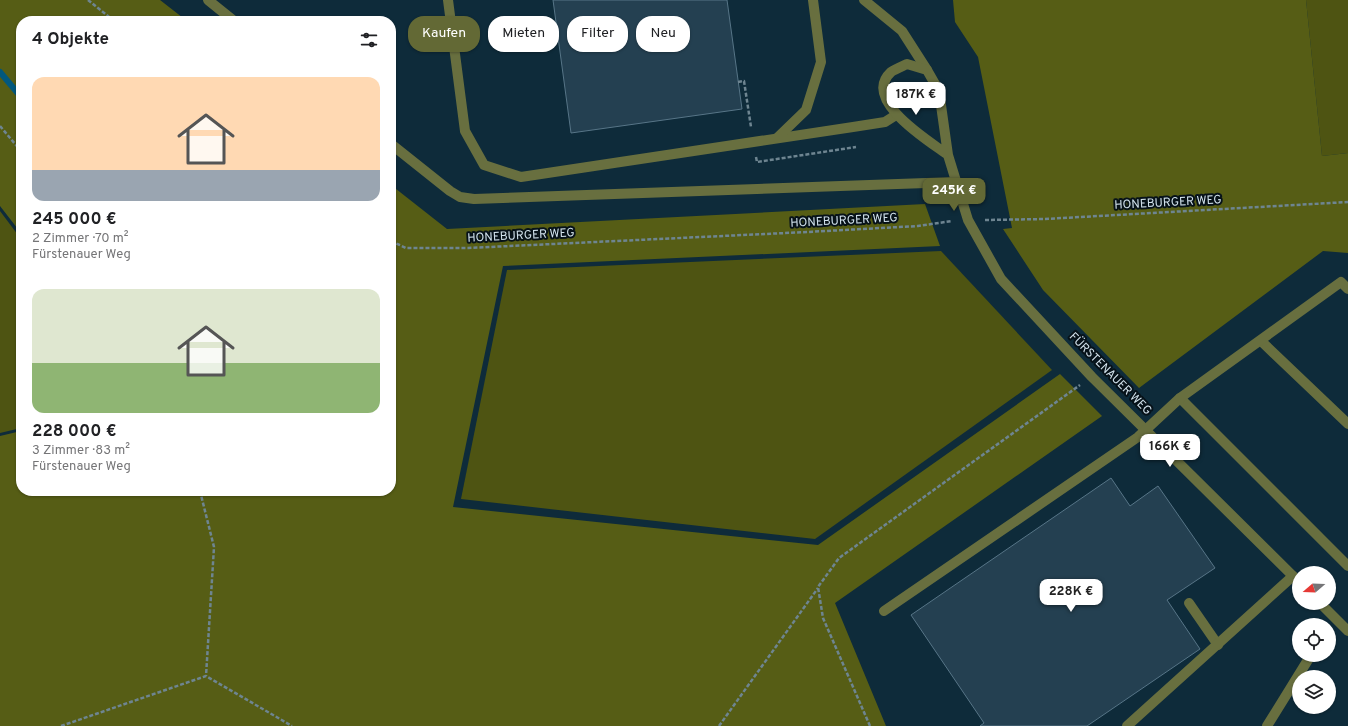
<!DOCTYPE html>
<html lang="de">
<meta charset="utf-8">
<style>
:root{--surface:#fff;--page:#f6f6f6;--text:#202124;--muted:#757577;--accent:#636935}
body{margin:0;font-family:Overpass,sans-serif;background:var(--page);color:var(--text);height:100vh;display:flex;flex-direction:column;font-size:15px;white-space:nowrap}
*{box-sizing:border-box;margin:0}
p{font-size:13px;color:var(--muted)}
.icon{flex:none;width:22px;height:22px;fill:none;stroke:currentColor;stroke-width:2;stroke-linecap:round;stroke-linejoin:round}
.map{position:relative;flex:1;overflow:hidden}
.details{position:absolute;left:16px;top:16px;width:380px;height:480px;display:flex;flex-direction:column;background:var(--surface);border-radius:16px;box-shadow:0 1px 3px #0004}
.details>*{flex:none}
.guide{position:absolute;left:408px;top:16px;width:380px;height:36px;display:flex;gap:8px}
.needle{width:26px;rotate:251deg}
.controls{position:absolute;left:1292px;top:566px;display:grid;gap:8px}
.controls a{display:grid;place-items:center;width:44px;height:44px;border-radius:50%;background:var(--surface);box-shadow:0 1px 3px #0004;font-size:20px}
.price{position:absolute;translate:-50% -34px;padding:0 9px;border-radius:8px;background:#fff;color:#222;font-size:13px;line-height:26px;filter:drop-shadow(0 1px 2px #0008)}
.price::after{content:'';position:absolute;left:50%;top:24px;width:12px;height:9px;margin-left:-6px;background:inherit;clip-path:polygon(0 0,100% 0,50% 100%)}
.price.active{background:var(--accent);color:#fff}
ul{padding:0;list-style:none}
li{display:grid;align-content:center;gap:8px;height:212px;padding:0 16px}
li span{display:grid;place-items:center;height:124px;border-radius:12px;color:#555}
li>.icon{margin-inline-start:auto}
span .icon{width:72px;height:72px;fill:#fffc;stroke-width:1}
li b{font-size:17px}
h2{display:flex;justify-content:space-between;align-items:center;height:48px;padding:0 16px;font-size:17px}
.pill{padding:0 14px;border-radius:16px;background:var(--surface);box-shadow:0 1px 3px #0004;font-size:14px;line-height:36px}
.pill.active{background:var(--accent);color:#fff}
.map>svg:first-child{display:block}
.green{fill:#4e5412}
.forest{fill:#565d15}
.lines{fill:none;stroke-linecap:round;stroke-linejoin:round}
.stream{stroke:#02587d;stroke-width:6}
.building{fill:#244051;stroke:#577587}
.path{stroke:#6e8591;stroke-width:2.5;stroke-dasharray:4 2;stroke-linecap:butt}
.minor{stroke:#686f3f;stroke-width:10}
.labels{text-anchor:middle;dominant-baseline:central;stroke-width:4;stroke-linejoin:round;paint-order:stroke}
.street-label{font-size:12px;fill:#d3e3ed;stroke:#071219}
</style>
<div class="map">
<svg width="1348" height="726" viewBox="0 0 1348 726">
<rect width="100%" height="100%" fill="#0e2b3a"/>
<g class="green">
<polygon points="1306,0 1348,0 1348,153 1322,156"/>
<polygon points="0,211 21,239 21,428 0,433"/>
<polygon points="941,251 1052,370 815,539 461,499 507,270"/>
</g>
<g class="forest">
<polygon points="0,0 160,0 187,21 21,21 21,233 0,206"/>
<polygon points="953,0 1306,0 1322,156 1348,153 1348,253 1323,251 1139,388 1043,290 1003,229 1012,228 978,57 955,22"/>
<polygon points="391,185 447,229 925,204 940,246 503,266 453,507 818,545 1060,374 1102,416 835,603 886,726 0,726 0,436 21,431 21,491 391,491"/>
</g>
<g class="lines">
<polyline class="stream" points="0,72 21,97"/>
</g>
<g class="building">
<polygon points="553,0 727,0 742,109 571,133"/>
<polygon points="329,17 335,17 342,21 320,21"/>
<polygon points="1111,478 1130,506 1158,486 1215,568 1167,600 1200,649 1087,726 980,726 984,723 911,615"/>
</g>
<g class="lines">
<g class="path">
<polyline points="88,0 114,21"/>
<polyline points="738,82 744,81 751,127"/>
<polyline points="0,126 21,151"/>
<polyline points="756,157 757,162 856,147"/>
<polyline points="985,220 1045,219 1348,202"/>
<polyline points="391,241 406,248 468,248 807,232 918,226 952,221"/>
<polyline points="200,491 214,547 206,676"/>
<polyline points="61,726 206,676 292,726"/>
<polyline points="719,726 818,588"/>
<polyline points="870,726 823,618 818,587 839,558 1080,385"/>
</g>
<g class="minor">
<polyline points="208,0 234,21"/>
<polyline points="448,0 465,131 484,165 521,177 853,127 885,122 896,115"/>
<polyline points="864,0 902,31 927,70"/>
<polyline points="777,138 806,110 821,62 813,0"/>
<polyline points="391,144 450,191 460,197 474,199 955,182"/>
<path d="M948,155C929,141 861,100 891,72C895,69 903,66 907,64L927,70L939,91L948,155L968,220L1001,279L1092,377L1299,582"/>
<polyline points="1261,341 1348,424"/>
<polyline points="1180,398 1348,566"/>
<polyline points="1189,603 1218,645"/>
<polyline points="1320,603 1348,631"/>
<polyline points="884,611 1138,437 1180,398 1341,282 1348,289"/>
<polyline points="1127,726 1293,576"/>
<polyline points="1267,726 1311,655"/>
</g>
</g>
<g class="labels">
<g class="street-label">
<text transform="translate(1168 203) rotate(-3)">HONEBURGER WEG</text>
<text transform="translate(844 221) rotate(-3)">HONEBURGER WEG</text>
<text transform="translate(521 236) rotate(-3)">HONEBURGER WEG</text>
<text transform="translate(1110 374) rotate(45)">FÜRSTENAUER WEG</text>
</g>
</g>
</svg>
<div class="controls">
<a><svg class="needle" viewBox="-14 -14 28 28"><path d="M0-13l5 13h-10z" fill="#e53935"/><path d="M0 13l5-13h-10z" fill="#757577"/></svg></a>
<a><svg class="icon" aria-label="locate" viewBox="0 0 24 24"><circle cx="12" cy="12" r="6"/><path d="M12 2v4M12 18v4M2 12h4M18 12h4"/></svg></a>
<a><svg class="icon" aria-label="layers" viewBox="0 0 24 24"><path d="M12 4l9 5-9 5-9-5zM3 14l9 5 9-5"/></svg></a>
</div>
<b class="price" style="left:916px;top:116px">187K €</b>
<b class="price active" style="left:954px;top:212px">245K €</b>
<b class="price" style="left:1170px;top:468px">166K €</b>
<b class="price" style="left:1071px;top:613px">228K €</b>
<div class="guide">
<a class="pill active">Kaufen</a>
<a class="pill">Mieten</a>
<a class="pill">Filter</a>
<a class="pill">Neu</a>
</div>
<section class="details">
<h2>4 Objekte<svg class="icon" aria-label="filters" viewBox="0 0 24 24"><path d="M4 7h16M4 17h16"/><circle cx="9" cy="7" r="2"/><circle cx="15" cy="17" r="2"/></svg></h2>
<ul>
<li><span style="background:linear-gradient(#ffd9b3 75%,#9aa5b1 0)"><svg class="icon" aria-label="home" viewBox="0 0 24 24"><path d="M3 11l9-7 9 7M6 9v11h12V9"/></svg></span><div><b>245 000 €</b><p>2 Zimmer · 70 m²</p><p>Fürstenauer Weg</p></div></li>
<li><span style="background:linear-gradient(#dfe7d0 60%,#8fb573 0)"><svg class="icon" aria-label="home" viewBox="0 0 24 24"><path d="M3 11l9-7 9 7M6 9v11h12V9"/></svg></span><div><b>228 000 €</b><p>3 Zimmer · 83 m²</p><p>Fürstenauer Weg</p></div></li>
</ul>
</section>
</div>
